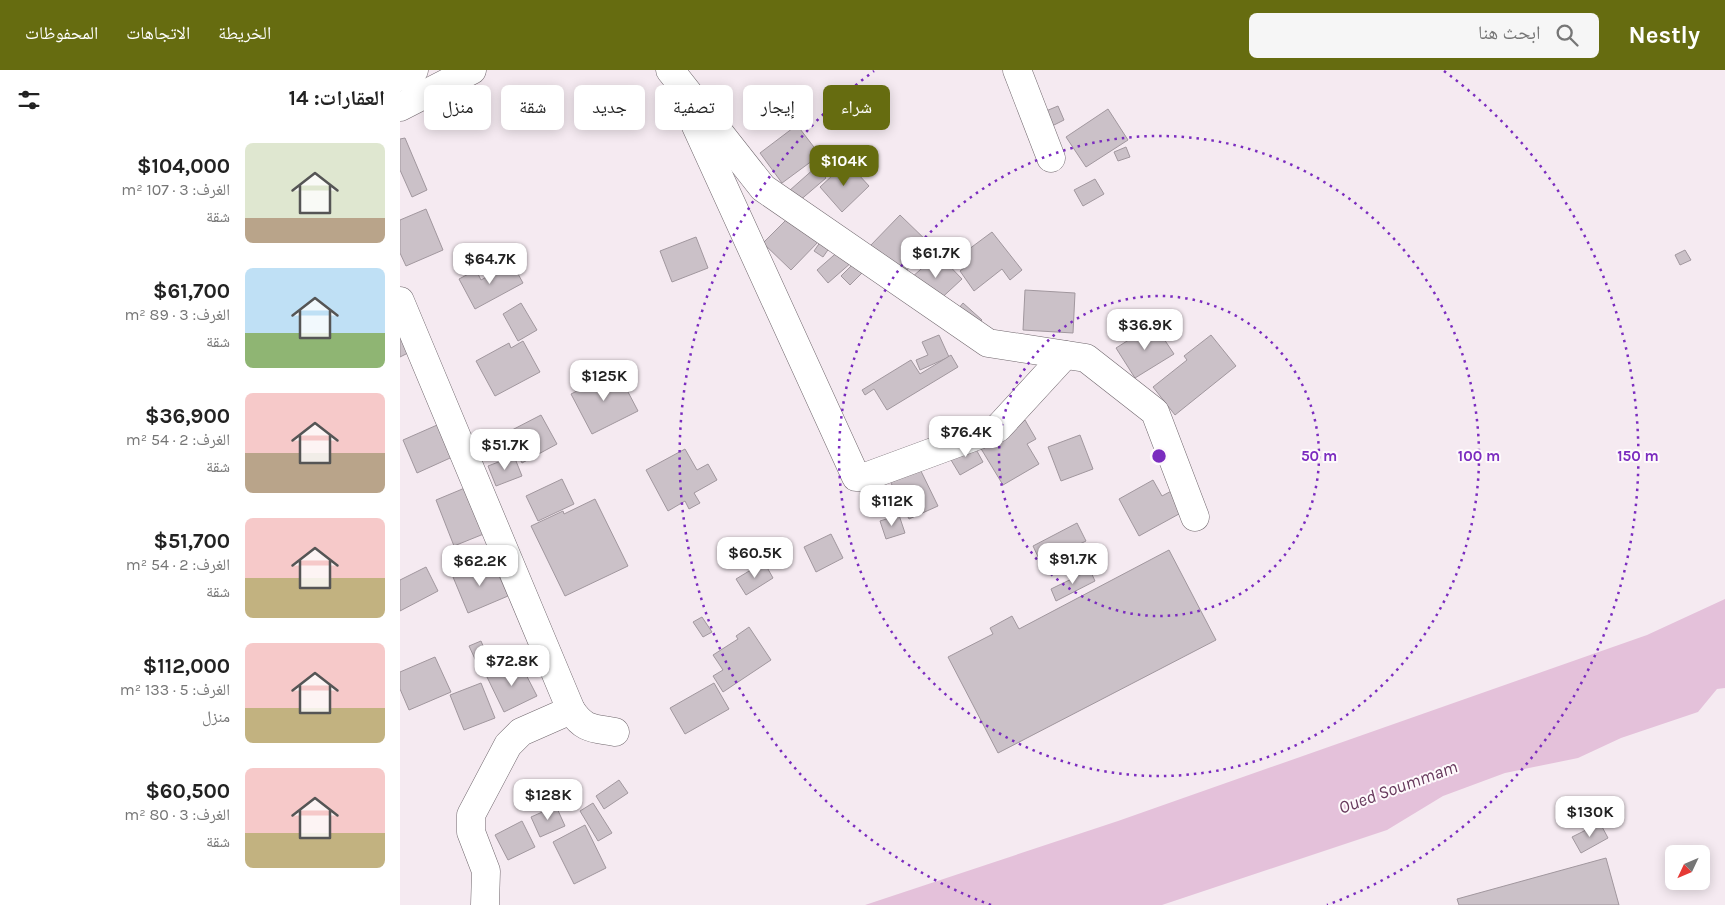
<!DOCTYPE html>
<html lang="ar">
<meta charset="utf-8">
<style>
:root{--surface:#fff;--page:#f6f6f6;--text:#222;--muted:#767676;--accent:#666c10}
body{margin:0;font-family:Karla,"Noto Naskh Arabic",sans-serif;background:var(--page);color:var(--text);direction:rtl;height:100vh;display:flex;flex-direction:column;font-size:19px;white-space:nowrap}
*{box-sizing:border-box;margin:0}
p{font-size:16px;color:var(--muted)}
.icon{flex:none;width:28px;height:28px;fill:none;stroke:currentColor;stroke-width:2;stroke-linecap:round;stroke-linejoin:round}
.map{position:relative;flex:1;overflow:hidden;direction:ltr}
.sheet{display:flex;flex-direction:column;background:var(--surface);width:400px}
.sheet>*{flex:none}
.top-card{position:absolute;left:15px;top:15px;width:475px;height:45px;direction:rtl;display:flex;gap:10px}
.needle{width:32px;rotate:226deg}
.controls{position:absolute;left:1265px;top:775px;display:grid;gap:10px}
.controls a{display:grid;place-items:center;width:45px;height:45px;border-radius:8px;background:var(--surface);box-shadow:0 2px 12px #0003;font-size:25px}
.price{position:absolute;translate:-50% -42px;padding:0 11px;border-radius:10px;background:#fff;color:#222;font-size:16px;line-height:32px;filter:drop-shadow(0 1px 2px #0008)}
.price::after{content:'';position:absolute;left:50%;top:30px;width:15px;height:11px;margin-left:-8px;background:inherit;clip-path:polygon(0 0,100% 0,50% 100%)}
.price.on{background:var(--accent);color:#fff}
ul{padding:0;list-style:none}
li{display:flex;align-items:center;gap:15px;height:125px;padding:0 15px}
li span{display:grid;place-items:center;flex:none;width:140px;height:100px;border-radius:8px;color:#555}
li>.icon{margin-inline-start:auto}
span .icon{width:60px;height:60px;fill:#fffc;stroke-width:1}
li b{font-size:21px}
h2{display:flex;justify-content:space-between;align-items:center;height:60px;padding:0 15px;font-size:21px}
.chip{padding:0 18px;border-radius:8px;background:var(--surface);box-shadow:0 2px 12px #0003;font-size:18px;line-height:45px}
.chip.on{background:var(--accent);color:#fff}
header{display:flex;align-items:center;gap:30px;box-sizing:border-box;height:70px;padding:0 25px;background:var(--accent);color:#fff}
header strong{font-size:24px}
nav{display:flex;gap:28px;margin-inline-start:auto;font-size:18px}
.search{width:350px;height:45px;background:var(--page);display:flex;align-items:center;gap:12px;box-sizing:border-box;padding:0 18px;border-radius:8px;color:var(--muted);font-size:19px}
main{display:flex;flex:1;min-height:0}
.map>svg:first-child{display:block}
.water{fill:#e4c1da}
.building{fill:#cbc1c8;stroke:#a1979e}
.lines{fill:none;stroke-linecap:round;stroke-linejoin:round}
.minor-casing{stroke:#6f666c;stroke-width:29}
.highway-casing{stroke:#6f666c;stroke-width:29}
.minor{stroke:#fff;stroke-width:28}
.highway{stroke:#fff;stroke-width:28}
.ring{fill:none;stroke:#7b2cbf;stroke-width:2.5;stroke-dasharray:2.5 5}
.labels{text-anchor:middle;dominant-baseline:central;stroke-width:4;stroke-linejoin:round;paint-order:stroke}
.water-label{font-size:18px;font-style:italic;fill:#67395c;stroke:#fefafc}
.centre{fill:#7b2cbf;stroke:#fefafc;stroke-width:2.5}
.ring-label{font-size:15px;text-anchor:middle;font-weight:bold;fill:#7b2cbf;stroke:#fefafc;stroke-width:4;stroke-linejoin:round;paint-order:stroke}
</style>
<header>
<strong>Nestly</strong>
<div class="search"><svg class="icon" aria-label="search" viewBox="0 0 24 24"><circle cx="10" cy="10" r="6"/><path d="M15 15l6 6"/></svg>ابحث هنا</div>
<nav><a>الخريطة</a><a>الاتجاهات</a><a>المحفوظات</a></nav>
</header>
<main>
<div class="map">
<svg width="1325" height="835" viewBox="0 0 1325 835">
<rect width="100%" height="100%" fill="#f5eaf1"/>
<polygon class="water" points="1325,529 1325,618 1317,619 1298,642 1221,668 1178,688 1105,703 1043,726 987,760 762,835 465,835 718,751 1247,565"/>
<g class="building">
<polygon points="658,36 664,50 652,56 646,41"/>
<polygon points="708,39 728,70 686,97 666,67"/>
<polygon points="397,55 420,85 382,113 360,83"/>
<polygon points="5,68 27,120 12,127 0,100 0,69"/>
<polygon points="726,77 730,87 718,91 714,82"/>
<polygon points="447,92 469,116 442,142 420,117"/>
<polygon points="416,97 426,108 398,132 389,121"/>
<polygon points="695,109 704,124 683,136 674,120"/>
<polygon points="26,139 43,180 6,196 0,183 0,150"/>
<polygon points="392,144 420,170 391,200 363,173"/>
<polygon points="500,145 531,175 501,206 470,176"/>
<polygon points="592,162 622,200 610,210 602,199 574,221 560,201 568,195 561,185"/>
<polygon points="296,167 308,198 272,212 260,181"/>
<polygon points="423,168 432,174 423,187 414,181"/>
<polygon points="441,179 452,192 428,213 417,200"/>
<polygon points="1285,180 1291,190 1280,195 1275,185"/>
<polygon points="538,184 562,209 535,234 511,208"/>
<polygon points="455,192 464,201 450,215 441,206"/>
<polygon points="112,193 123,213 75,239 59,209 76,200 81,210"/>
<polygon points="625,220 675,223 673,263 623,260"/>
<polygon points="121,233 137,260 118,271 103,244"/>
<polygon points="563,233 582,250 573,260 554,244"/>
<polygon points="754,254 774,284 735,308 716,278"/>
<polygon points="0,264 8,283 0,287"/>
<polygon points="539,265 549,287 520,300 516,290 528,285 522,272"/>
<polygon points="811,265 836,296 775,345 753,317 787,290 784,286"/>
<polygon points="123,271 140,302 95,326 76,291 109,273 111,278"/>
<polygon points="551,285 558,297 487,340 474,319 465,325 462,320 511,290 520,304"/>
<polygon points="217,301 238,341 192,364 171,324"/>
<polygon points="141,345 157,374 122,393 110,371 116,367 112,360"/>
<polygon points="625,350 636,369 627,374 639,394 603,415 580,377"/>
<polygon points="44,352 59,384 17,403 3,370"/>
<polygon points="680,365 693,399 661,411 648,377"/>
<polygon points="572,372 583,392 560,405 548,385"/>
<polygon points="285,379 297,400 308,394 317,410 294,423 300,433 289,439 285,431 268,441 246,400"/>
<polygon points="114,386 122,406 96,416 88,396"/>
<polygon points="518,395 538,436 509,449 489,409"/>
<polygon points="162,409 174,434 138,451 126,426"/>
<polygon points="753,410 762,426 777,418 788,439 739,466 719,429"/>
<polygon points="72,415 91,461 54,476 36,430"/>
<polygon points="195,429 228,496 165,526 131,456 163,441 164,444"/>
<polygon points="499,445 505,463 486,469 480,451"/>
<polygon points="677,453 686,471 641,493 633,476"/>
<polygon points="431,464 443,488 416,502 404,477"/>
<polygon points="769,480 816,570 598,683 548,587 593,564 590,558 612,546 619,559"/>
<polygon points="92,490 108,526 68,543 53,507"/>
<polygon points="364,492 373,508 346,525 336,509"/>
<polygon points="26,497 38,521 0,541 0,510"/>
<polygon points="690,500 695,511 656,531 651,519"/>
<polygon points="302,547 312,562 303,567 293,552"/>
<polygon points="349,557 371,590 323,622 313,606 323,600 313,585 338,569 336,566"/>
<polygon points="81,571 92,597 81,602 69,576"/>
<polygon points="35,587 51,622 9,640 0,619 0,602"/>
<polygon points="119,591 137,626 104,642 87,607"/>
<polygon points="81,613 95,648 64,660 50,625"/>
<polygon points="314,613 329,639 285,664 270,638"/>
<polygon points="219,710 228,723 204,739 196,726"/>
<polygon points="193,733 212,763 198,771 180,741"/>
<polygon points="156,736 165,756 140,767 131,747"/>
<polygon points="122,751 135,777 108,790 95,765"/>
<polygon points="1200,753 1208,768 1181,783 1172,767"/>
<polygon points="185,755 206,798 174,814 153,772"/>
<polygon points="1206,788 1219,835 1059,835 1057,829"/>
</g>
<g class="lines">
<g class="minor-casing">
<g id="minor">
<polyline points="270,0 363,118 588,273 686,288 755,342 795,447"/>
<polyline points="617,0 651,88"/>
<polyline points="290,43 456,407 465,407 598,358 665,285"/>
<path d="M0,231L171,640C184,660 193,658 215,662"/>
<polyline points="85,835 86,801 71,762 71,745 108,675 121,662 171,640"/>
</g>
</g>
<g class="highway-casing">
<g id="highway">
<polyline points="0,7 14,0"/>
<polyline points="0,37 72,0"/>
</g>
</g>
<use href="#minor" class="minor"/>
<use href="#highway" class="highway"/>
</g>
<g class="ring">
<circle cx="759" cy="386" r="160"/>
<circle cx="759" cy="386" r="320"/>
<path d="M591 835A479 479 0 0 1 474 1M1044 1A479 479 0 0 1 927 835"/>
</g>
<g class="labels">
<g class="water-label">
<text transform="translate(998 717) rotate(-20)">Oued Soummam</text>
</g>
</g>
<circle cx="759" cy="386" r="8" class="centre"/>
<g class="ring-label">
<text x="919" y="391">50 m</text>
<text x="1079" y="391">100 m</text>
<text x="1238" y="391">150 m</text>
</g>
</svg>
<div class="controls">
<a><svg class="needle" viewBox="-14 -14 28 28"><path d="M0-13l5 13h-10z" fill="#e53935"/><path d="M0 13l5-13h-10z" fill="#767676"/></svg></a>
</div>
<b class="price on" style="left:444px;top:117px">$104K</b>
<b class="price" style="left:536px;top:209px">$61.7K</b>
<b class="price" style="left:90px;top:215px">$64.7K</b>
<b class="price" style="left:745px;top:281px">$36.9K</b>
<b class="price" style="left:204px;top:332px">$125K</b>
<b class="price" style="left:566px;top:388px">$76.4K</b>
<b class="price" style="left:105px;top:401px">$51.7K</b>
<b class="price" style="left:492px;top:457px">$112K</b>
<b class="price" style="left:355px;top:509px">$60.5K</b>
<b class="price" style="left:673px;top:515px">$91.7K</b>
<b class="price" style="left:80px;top:517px">$62.2K</b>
<b class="price" style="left:112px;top:617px">$72.8K</b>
<b class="price" style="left:148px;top:751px">$128K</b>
<b class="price" style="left:1190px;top:768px">$130K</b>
<div class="top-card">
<a class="chip on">شراء</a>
<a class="chip">إيجار</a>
<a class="chip">تصفية</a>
<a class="chip">جديد</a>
<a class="chip">شقة</a>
<a class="chip">منزل</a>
</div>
</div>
<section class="sheet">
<h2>العقارات: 14<svg class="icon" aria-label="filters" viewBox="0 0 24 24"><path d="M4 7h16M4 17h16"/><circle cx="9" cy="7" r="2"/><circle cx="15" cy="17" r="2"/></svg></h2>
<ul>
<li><span style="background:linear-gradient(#dfe7d0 75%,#b9a48a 0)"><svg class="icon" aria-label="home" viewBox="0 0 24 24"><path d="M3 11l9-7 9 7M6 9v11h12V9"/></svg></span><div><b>$104,000</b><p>الغرف: 3 · 107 m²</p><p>شقة</p></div></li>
<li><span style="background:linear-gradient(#bfe0f5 65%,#8fb573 0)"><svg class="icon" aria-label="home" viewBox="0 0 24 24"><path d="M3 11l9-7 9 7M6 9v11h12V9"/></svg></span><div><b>$61,700</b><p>الغرف: 3 · 89 m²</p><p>شقة</p></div></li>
<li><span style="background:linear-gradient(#f6c9c9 60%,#b9a48a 0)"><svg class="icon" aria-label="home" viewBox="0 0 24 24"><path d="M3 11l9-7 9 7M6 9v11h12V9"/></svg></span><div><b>$36,900</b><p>الغرف: 2 · 54 m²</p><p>شقة</p></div></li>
<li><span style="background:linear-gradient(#f6c9c9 60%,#c2b280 0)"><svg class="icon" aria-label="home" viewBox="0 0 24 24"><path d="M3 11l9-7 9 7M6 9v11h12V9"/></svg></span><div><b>$51,700</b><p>الغرف: 2 · 54 m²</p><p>شقة</p></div></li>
<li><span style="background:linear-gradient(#f6c9c9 65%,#c2b280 0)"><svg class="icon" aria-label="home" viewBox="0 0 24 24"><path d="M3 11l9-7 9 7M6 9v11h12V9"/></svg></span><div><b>$112,000</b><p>الغرف: 5 · 133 m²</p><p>منزل</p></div></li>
<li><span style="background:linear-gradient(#f6c9c9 65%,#c2b280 0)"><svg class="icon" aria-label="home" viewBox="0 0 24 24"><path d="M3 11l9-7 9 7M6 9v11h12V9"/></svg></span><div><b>$60,500</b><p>الغرف: 3 · 80 m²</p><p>شقة</p></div></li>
</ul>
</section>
</main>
